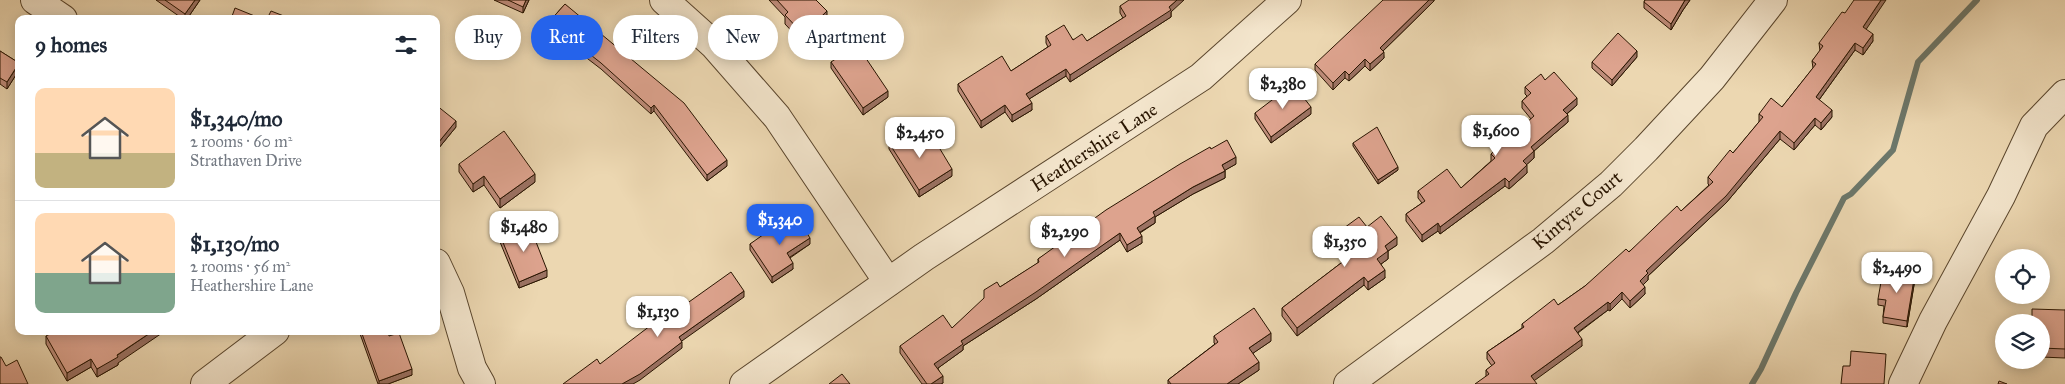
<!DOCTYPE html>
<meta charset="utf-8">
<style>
:root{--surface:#fff;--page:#f2f2f3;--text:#1f2937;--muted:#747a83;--line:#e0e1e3;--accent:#2563eb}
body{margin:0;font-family:"IM FELL Great Primer",serif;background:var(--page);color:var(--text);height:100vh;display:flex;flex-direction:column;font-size:19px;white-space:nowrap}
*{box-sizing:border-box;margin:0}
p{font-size:16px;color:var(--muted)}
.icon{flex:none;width:28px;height:28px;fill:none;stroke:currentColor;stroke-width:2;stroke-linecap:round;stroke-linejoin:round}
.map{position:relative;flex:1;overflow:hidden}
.details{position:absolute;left:15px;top:15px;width:425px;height:320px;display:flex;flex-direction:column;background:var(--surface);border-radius:10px;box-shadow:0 2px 12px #0003}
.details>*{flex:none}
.top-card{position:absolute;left:455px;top:15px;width:475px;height:45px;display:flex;gap:10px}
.tools{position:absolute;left:1995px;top:249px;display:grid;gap:10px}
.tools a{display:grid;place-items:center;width:55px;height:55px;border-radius:50%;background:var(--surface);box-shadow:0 2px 12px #0003;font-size:25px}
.price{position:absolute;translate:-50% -42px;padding:0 11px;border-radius:10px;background:#fff;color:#222;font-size:16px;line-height:32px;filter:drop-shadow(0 1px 2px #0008)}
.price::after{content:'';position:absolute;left:50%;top:30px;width:15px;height:11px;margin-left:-8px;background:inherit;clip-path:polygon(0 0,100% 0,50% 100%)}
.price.current{background:var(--accent);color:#fff}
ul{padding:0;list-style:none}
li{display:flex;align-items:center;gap:15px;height:125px;padding:0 20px}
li+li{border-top:1px solid var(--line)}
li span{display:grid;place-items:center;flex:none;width:140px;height:100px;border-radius:10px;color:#555}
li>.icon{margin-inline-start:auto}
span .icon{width:60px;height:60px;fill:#fffc;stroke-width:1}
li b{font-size:21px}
h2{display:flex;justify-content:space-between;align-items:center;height:60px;padding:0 20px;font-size:21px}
.chip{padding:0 18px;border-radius:22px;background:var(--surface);box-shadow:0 2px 12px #0003;font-size:18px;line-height:45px}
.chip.current{background:var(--accent);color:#fff}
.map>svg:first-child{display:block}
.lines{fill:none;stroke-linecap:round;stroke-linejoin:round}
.stream{stroke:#6c776a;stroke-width:6}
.minor-casing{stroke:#5a462d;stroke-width:30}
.minor{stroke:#f3e5cc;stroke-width:28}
.wall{fill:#be8c7a;stroke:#291501}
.shaded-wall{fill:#9b7263;stroke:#291501}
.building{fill:#dda38e;stroke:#291501}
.labels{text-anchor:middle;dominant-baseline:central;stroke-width:4;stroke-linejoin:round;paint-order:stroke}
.street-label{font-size:19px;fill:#291501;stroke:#f3e5cc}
</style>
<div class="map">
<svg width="2065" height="384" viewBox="0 0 2065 384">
<rect width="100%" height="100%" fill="#ecd7b1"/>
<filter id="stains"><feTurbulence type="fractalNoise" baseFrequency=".004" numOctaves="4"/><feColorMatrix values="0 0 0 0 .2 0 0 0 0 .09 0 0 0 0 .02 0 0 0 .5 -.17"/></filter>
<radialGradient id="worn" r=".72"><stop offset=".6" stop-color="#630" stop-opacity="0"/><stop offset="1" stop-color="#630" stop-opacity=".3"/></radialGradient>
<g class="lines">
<polyline class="stream" points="1752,384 1761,369 1796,293 1844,198 1851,194 1893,150 1918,62 1977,0"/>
<g class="minor-casing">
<g id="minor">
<polyline points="35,0 63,19"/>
<polyline points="664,0 714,45 777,117 888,282"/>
<polyline points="436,263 450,293 472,368 481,384"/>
<polyline points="205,384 275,331"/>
<polyline points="744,384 924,257 1201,77 1287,0"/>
<polyline points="1348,384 1543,241 1611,184 1646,149 1712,78 1773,0"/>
<polyline points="1903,384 1933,321 2001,196 2034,126 2065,94"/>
</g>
</g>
<use href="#minor" class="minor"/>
</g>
<g class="wall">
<polygon points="156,0 200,0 187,19 183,19"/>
<polygon points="494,0 529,0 523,13"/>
<polygon points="769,0 816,0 827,20 803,43 785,24 785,17"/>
<polygon points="1434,0 1434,1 1383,51 1384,58 1370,71 1365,66 1349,81 1345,78 1333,90 1315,70 1315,64"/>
<polygon points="1645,0 1690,0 1683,10 1671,30 1644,8 1644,2"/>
<polygon points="565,4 727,166 707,181 654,111 651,114 601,69 549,29 549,22"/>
<polygon points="1120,6 1171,12 1171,17 1070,82 1066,76 1029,99 1032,110 1012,122 1005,112 981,128 958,91 958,84 1011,71 1048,47 1046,43 1046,36 1087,41 1123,18 1120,13"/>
<polygon points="1866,29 1873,41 1863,55 1855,50 1819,100 1832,117 1821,130 1815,125 1794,150 1780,139 1726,203 1648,276 1648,280 1643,285 1645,294 1630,308 1622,299 1610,311 1608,310 1578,333 1582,346 1486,377 1486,370 1492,366 1487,359 1487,352 1522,328 1522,324 1558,305 1585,286 1681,211 1709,185 1708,184 1708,177 1733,153 1759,122 1759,114 1782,107 1813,68 1812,61 1820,51 1819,43"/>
<polygon points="0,51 19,63 19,70 7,89 0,84"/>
<polygon points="1637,57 1612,86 1592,68 1592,62"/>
<polygon points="831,62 888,97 863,115 831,68"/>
<polygon points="1545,80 1577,105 1567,114 1568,122 1534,151 1534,158 1526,165 1527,173 1509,189 1505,186 1440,234 1438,231 1422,242 1406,221 1406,214 1422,203 1418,198 1418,191 1461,188 1491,161 1491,154 1531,119 1522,108 1522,101 1527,96 1525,94 1525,87"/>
<polygon points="436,105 456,127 438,149 436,148"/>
<polygon points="1255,113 1311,114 1271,143 1255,119"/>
<polygon points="889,143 922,146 952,176 919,197 889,149"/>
<polygon points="1353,143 1398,170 1378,184 1353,146"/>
<polygon points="1211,149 1236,164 1225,170 1225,178 1193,194 1155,217 1155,223 1140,233 1142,243 1127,252 1120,240 1036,299 963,346 963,350 938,368 943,383 941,384 922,384 900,353 900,346 952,328 1000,287 1038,263 1038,259"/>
<polygon points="459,164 535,182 500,208 484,185 473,192 459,172"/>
<polygon points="1367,227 1397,245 1388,251 1388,259 1381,264 1385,278 1368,290 1364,285 1297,336 1282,316 1282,308 1345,260 1333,244 1333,236"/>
<polygon points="500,235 547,277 519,288 500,242"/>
<polygon points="769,235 810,244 790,258 793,269 772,283 750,250 750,244"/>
<polygon points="1915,279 1907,327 1883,323 1883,317 1884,306 1878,305 1878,299"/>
<polygon points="2065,310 2065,358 2041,357 2041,322"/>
<polygon points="359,331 388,331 389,336 412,375 388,384 378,384"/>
<polygon points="46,336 118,363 118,365 97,377 91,367 67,381 46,344"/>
<polygon points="1214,336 1271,341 1253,353 1259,370 1238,384 1168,384 1168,380 1215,344 1214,343"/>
</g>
<g class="shaded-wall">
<polygon points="195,0 200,0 187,19 185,19 185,14"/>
<polygon points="526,0 529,0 523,13 523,7"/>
<polygon points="1177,0 1184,0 1171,12 1171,17 1070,82 1070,75 1169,7"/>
<polygon points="1429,0 1434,0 1434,1 1380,54 1380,48"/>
<polygon points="1685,0 1690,0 1683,10 1671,30 1671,24"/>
<polygon points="1881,0 1886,0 1863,34 1863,27"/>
<polygon points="827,11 827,20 803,43 803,34"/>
<polygon points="1873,34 1873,41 1863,55 1863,48"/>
<polygon points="1855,43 1855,50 1816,104 1816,97"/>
<polygon points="1637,51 1637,57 1612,86 1612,80"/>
<polygon points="1384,52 1384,58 1370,71 1370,64"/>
<polygon points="1365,59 1365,66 1349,81 1349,75"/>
<polygon points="19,64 19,70 7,89 7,82"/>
<polygon points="1066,69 1066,76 1026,101 1026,94"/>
<polygon points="1345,71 1345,78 1333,90 1333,83"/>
<polygon points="888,91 888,97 863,115 863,108"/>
<polygon points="1577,98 1577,105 1563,117 1563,110"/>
<polygon points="1032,103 1032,110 1012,122 1012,115"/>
<polygon points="654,105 654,111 651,114 651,108"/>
<polygon points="1005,105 1005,112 981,128 981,121"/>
<polygon points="1311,107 1311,114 1271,143 1271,137"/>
<polygon points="1832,110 1832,117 1821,130 1821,123"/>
<polygon points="1568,115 1568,122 1534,151 1534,158 1523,168 1523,161 1531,147"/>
<polygon points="1815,118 1815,125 1794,150 1794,143"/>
<polygon points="456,121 456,127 438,149 438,143"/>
<polygon points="1780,131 1780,139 1726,203 1648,276 1648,280 1640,288 1640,281 1646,271"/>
<polygon points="1236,157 1236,164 1222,172 1222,165"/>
<polygon points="727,160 727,166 707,181 707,175"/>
<polygon points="1527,165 1527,173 1509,189 1509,182"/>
<polygon points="1398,167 1398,170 1378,184 1378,180"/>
<polygon points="952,169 952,176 919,197 919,190"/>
<polygon points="1225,171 1225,178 1193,194 1155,217 1155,223 1137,234 1137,228 1153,212 1193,187"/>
<polygon points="535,174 535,182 500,208 500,199"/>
<polygon points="484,176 484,185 473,192 473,184"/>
<polygon points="1505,178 1505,186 1440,234 1440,227"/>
<polygon points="1438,223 1438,231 1422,242 1422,235"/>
<polygon points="1120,233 1120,240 1036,299 963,346 963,350 934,371 934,364 961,341"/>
<polygon points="1142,236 1142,243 1127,252 1127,245"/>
<polygon points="1397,237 1397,245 1388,251 1388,259 1377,267 1377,259 1385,246"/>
<polygon points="810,238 810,244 787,259 787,253"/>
<polygon points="793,263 793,269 772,283 772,277"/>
<polygon points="547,270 547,277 519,288 519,282"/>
<polygon points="1385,270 1385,278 1368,290 1368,282"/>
<polygon points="1915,273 1915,279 1907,327 1907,321"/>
<polygon points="1364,277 1364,285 1297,336 1297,328"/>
<polygon points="1645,287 1645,294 1630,308 1630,301"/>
<polygon points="744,291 744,297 679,343 679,337"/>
<polygon points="1622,292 1622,299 1610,311 1610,304"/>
<polygon points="1608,302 1608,310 1574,335 1574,328"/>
<polygon points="153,331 165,331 118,363 118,365 97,377 97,369"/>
<polygon points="1271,333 1271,341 1249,356 1249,348"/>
<polygon points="1582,339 1582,346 1531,383 1531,376"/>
<polygon points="682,342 682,348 640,380 633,384 622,384"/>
<polygon points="91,359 91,367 67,381 67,373"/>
<polygon points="1259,362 1259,370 1238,384 1227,384"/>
<polygon points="412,369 412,375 388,384 379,384 379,381"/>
<polygon points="943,376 943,383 941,384 931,384"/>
</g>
<g class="building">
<polygon points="165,0 195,0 185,14"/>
<polygon points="508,0 526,0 523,7"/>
<polygon points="777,0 816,0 827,11 803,34 785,15 788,12"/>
<polygon points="1129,0 1177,0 1169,7 1171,10 1070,75 1066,69 1026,94 1032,103 1012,115 1005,105 981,121 958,84 1002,56 1011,71 1051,45 1046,36 1064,25 1073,40 1082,34 1087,41 1126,16 1120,6"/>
<polygon points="1383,0 1429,0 1380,48 1384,52 1370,64 1365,59 1349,75 1345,71 1333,83 1315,64"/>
<polygon points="1645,0 1685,0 1671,24 1644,2"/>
<polygon points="1854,0 1881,0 1863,27 1873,34 1863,48 1855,43 1816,97 1832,110 1821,123 1815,118 1794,143 1780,131 1726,196 1646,271 1648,273 1640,281 1645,287 1630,301 1622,292 1610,304 1608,302 1574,328 1582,339 1531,376 1537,384 1475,384 1489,374 1486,370 1495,363 1487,352 1524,327 1522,324 1554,299 1558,305 1585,286 1626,249 1629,252 1677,206 1681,211 1713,182 1708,177 1730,150 1733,153 1763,117 1759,114 1771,98 1782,107 1816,64 1812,61 1823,46 1819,43 1842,12 1845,13"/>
<polygon points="565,4 684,103 727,160 707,175 654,105 651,108 601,63 549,22"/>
<polygon points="235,8 262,19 231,19"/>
<polygon points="271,11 289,18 289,19 267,19"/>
<polygon points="1618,33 1637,51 1612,80 1592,62"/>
<polygon points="857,45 888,91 863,108 831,62"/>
<polygon points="0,51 19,63 7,82 0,78"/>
<polygon points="1554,72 1577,98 1563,110 1568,115 1531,147 1534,151 1523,161 1527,165 1509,182 1505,178 1440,227 1438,223 1422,235 1406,214 1425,201 1418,191 1447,169 1461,188 1495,158 1491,154 1534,116 1522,101 1531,93 1525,87 1541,74 1545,80"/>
<polygon points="1293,84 1311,107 1271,137 1255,113"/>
<polygon points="436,105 456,121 438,143 436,141"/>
<polygon points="1377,127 1398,167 1378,180 1353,143"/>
<polygon points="911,129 922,146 934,139 952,169 919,190 889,143"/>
<polygon points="504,131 535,174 500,199 484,176 473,184 459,164"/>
<polygon points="1227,140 1236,157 1222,165 1225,171 1193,187 1153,212 1155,216 1137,228 1142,236 1127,245 1120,233 1036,292 961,341 963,344 934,364 943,376 931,384 927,384 900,346 943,315 952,328 984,298 984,290 997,282 1000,287 1039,262 1038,259 1106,210 1180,164 1210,147 1211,149"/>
<polygon points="796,216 810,238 787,253 793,263 772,277 750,244 767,232 769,235"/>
<polygon points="1381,216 1397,237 1385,246 1388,251 1377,259 1385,270 1368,282 1364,277 1297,328 1282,308 1349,257 1333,236 1359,217 1367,227"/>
<polygon points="529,224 547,270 519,282 500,235"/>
<polygon points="1889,268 1915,273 1907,321 1883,317 1886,300 1878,299 1881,282 1886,283"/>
<polygon points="731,272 744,291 679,337 682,342 640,374 622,384 563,384 597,359 600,364 663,316 665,319"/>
<polygon points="1254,308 1271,333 1249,348 1259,362 1227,384 1171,384 1168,380 1218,342 1214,336"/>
<polygon points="2032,309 2065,310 2065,349 2041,348 2041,322 2032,322"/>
<polygon points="56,331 103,331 105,333 108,331 153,331 117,355 118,357 97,369 91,359 67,373 46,336"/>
<polygon points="361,331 388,331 389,336 399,333 412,369 379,381"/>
<polygon points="1851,351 1886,354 1884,384 1841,384 1843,366 1850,366"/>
<polygon points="0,357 1,357 6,366 17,360 28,384 0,384"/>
<polygon points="842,374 850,384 829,384"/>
<polygon points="1999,381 2007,384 1998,384"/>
</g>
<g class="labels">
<g class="street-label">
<text transform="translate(1094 147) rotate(-33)">Heathershire Lane</text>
<text transform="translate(1577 210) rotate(-40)">Kintyre Court</text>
</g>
</g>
<rect width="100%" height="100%" filter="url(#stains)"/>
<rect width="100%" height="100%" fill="url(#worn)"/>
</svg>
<div class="tools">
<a><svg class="icon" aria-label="locate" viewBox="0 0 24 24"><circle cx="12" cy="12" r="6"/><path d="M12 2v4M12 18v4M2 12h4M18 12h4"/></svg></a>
<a><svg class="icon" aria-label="layers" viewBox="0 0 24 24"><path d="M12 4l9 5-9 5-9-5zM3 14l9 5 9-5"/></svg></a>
</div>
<b class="price" style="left:1283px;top:110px">$2,380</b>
<b class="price" style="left:1496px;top:157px">$1,600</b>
<b class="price" style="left:920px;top:159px">$2,450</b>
<b class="price current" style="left:780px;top:246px">$1,340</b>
<b class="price" style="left:524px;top:253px">$1,480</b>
<b class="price" style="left:1065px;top:258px">$2,290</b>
<b class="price" style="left:1345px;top:268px">$1,350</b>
<b class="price" style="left:1897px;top:294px">$2,490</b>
<b class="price" style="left:658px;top:338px">$1,130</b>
<div class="top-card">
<a class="chip">Buy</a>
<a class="chip current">Rent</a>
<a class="chip">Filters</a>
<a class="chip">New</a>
<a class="chip">Apartment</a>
</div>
<section class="details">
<h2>9 homes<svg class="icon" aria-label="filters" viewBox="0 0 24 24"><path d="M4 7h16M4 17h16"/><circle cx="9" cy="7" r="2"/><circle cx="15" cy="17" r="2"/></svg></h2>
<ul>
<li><span style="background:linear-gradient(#ffd9b3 65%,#c2b280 0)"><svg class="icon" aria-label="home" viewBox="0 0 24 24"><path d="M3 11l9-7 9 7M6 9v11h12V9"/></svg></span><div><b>$1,340/mo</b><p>2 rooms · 60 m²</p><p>Strathaven Drive</p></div></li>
<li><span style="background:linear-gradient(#ffd9b3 60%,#7fa58c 0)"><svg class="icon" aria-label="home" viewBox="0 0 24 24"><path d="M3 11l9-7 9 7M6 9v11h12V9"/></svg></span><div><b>$1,130/mo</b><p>2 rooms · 56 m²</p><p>Heathershire Lane</p></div></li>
</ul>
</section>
</div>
